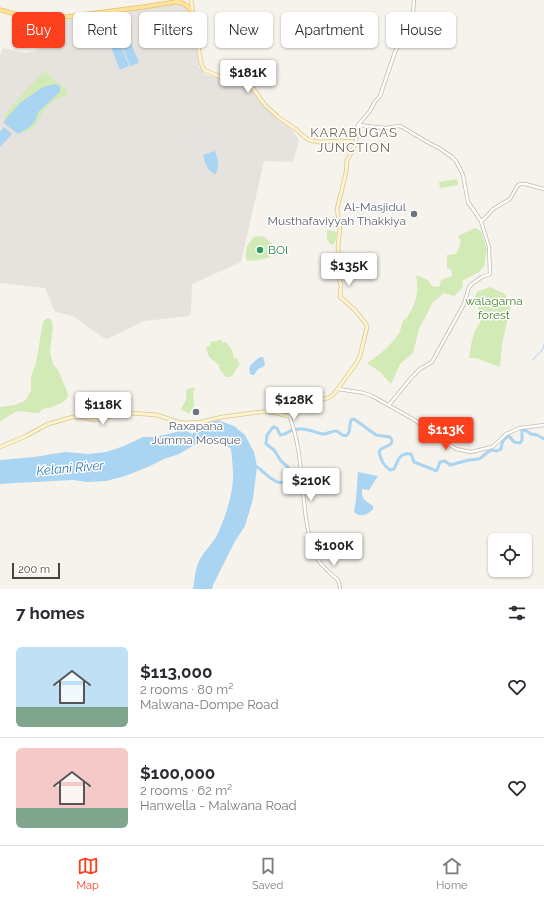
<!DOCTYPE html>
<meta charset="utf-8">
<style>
:root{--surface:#fff;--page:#f7f7f7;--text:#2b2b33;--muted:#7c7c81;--line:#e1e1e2;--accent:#fc3f1d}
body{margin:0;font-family:Raleway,sans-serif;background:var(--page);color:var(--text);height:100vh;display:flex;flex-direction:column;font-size:15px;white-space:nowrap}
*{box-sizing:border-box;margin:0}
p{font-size:13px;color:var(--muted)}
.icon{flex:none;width:22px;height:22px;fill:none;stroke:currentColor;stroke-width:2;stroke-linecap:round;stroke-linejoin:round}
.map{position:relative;height:589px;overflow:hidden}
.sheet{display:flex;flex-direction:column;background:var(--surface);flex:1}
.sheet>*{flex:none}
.guide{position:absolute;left:12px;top:12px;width:520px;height:36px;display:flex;gap:8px}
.controls{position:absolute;left:488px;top:533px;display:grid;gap:8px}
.controls a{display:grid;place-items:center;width:44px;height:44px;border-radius:6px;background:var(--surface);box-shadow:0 1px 3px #0004;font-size:20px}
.scale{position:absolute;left:12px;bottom:10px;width:48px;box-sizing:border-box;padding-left:4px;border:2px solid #4b4439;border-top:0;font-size:11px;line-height:14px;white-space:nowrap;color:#4b4439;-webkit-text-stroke:3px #fff;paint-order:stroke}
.price{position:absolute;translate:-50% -34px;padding:0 9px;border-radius:4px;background:#fff;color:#222;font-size:13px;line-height:26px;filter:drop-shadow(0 1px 2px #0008)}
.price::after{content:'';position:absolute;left:50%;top:24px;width:12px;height:9px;margin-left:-6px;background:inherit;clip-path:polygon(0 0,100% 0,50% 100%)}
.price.current{background:var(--accent);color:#fff}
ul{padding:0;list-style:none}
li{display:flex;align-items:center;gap:12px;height:100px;padding:0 16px}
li+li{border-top:1px solid var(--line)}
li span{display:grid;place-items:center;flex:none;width:112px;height:80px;border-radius:6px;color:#555}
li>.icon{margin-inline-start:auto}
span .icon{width:48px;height:48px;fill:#fffc;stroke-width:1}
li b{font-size:17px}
h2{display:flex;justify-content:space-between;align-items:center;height:48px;padding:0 16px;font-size:17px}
.tag{padding:0 14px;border-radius:6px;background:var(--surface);box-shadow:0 1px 3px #0004;font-size:14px;line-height:36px}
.tag.current{background:var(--accent);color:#fff}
.menu{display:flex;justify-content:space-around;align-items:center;height:56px;border-top:1px solid var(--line);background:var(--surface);font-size:11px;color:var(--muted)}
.menu a{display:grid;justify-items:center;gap:2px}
.menu .current{color:var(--accent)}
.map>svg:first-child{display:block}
.industrial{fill:#e6e2dd}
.green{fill:#d2eab5}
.parking{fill:#e5e3e0}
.water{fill:#a9d4f2}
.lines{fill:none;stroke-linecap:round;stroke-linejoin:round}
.stream{stroke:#a9d4f2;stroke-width:1}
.river{stroke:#a9d4f2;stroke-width:3}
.tertiary-casing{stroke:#c2bbae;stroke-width:4}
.secondary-casing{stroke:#d6c79b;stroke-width:4.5}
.primary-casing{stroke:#e6c16a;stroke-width:5}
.tertiary{stroke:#fff;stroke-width:2.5}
.secondary{stroke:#fff3cd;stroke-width:3}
.primary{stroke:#ffe39c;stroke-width:3.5}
.worship-dot{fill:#6b7280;stroke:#fff;stroke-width:1.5}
.leisure-dot{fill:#2e9e5b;stroke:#fff;stroke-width:1.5}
.labels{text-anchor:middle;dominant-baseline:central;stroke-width:3;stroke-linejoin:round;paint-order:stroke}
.worship-label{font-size:12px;fill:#5b616d;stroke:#fff;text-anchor:end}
.leisure-label{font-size:12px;fill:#27864d;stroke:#fff;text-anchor:start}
.park-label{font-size:12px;fill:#4a7f2a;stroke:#fff}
.neighbourhood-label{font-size:13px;letter-spacing:1px;fill:#6e6250;stroke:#fff}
.water-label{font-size:13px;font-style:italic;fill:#2e7ab2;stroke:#fff}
</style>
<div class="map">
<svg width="544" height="589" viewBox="0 0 544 589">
<rect width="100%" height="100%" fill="#f6f3ec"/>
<polygon class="industrial" points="177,3 187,8 191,14 198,60 199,67 203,72 206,75 246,84 252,90 260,102 275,117 292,130 299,140 293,162 264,161 241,262 192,284 191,314 189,316 144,321 107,339 102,337 73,316 56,312 54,310 45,288 0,283 0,56 3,48 26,53 37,50 46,42 54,31 68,19"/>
<g class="green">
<path d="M46,72L65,89L68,95C57,97 47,105 41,115C39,120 37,125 32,128C29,131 22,132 18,134L31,126L36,120L38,112L60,92L5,120L4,122V117L10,108L42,73Z"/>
<polygon points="457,179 458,185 440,188 439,182"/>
<path d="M475,228L481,231L487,250L484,266L479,272L462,281L463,287L454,296L444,293L433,302L419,329L413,353L400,364L391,384L380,372L367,363C379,355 391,346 399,333C401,330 401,325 403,321C405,319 408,317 409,314C417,302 419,288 416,275L428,280L432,286L439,287L441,280L452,276L451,269L447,268V255L456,254L461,242L458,236Z"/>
<polygon points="327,230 337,232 335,243 331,245 327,239"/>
<path d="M263,236L275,246L270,257L259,260L247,261C244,249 247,245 254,237Z"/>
<path d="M490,287L505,294L511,305L502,344L500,367L476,358H469C471,345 472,333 480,323L478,303L474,299L477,292Z"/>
<polygon points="47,318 51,319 53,326 50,352 53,364 58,370 67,391 68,396 66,400 61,403 52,407 43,409 39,413 35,413 17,411 2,420 0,422 0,407 15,405 26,400 31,390 31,377 36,363 43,322"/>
<polygon points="221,340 223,343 226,342 232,350 234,359 237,358 240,365 239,365 232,376 230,377 226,377 219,368 219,365 209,357 206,347 210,346 210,342"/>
<polygon points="193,387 195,389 193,392 194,406 189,414 181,409 186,400 186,390 190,388 191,389"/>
</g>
<polygon class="parking" points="194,128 212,138 203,141 203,143 194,145 193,144 190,137 195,136 196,135"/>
<g class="water">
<polygon points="130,40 139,63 130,66 121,43"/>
<polygon points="120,43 129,66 120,70 111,47"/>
<polygon points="55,84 60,86 60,92 38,112 36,120 31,126 18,134 5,124 4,122 5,120 21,102 43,87"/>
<polygon points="4,127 12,134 0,147 0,132"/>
<path d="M215,151C218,160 220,165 216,174C207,172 205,163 203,155Z"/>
<path d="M260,357H263L265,364L263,367L258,369L254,375H251C246,366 253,363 260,357Z"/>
<path d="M218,420L234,426L245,435L254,452L257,466L253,499L245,526L235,541L213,585L212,589H193C195,578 195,565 202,556C207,548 214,542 218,533C225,518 233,494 233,477C233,467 232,458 231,449L222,442L213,440L198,443L179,454L164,459L148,467L125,476L106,481L88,482L73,480L15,483L0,484V460L34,457L65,452L88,454L106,452L124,446L143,437H154L173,433L178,431L185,430L192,434L195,432V429L194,427L201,426L206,422H209Z"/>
<path d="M358,472L378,476L369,490L362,489C362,501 364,499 373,506V509C368,515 360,518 354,512L356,500Z"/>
<polygon points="313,475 318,475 319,476 317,488 315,489 309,487 309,485 311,484 310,482"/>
</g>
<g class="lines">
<path class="stream" d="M533,360C537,354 543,352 544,345"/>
<path class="river" d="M254,466C257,467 260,468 262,471C272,479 281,490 291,475L288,467L281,461L274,450L266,444L267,435L273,427L277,428L280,435C285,435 288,432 292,430C295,429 299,429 302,429C309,429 316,433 323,434C328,434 331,431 336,431C340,431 342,438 347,435C351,432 349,424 351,420L354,419L376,435L390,437L392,440L391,444L381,449L379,452C381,460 383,465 390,470L394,469C398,461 399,452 411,454L414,462L432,469L436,471L437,470L440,462L445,461L450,465L469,460L479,459L482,457L488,452L492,450L497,451L501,449C502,442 503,439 509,436L514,442L520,443L522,440V431L525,430L531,434L537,435L544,439"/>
<g class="tertiary-casing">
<g id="tertiary">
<path d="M359,124L370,111L374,103L380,96L395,52C399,43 405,37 409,29C414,20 413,10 414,0"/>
<polyline points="356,142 357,129 358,125 385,128 399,126 402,127 429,143 439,148 452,157 456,161 463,175 468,202 481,221 489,247 490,274 482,277 472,284 469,287 464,304 432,362 420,369 411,378 389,405"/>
<polyline points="481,221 486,217 493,209 510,199 518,185 521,184 525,184 544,189"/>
<polyline points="338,389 364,393 372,396 413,419 456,449 471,452 492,447 499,441 506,434 520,428 544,425"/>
<path d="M289,415C306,458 299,506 313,550C316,560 324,567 331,574C333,576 336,578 338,580C339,583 340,586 340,589"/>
</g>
</g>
<g class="secondary-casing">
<polyline id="secondary" points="0,447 26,436 48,424 73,417 84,417 94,420 123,413 130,413 157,415 178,422 185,423 201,422 222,417 260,412 272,412 287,416 289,415 298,409 309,403 313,399 316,398 325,399 330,397 334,394 357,362 360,356 367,327 366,324 355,310 340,297 341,286 339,279 338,247 340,227 337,209 346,173 347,160 355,146 356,142 340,141 319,142 309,140 302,135 297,130 278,117 265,105 250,84 244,81 224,78 204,70 201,63 191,0"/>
</g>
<g class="primary-casing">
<g id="primary">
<path d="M177,2C185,3 188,6 193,13"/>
<polyline points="0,10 31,18 44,19 73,16 143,7 175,2 180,0"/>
</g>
</g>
<use href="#tertiary" class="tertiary"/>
<use href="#secondary" class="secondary"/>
<use href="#primary" class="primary"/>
</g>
<g class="worship-dot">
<circle cx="414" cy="214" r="4"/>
<circle cx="196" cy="412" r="4"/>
</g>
<circle class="leisure-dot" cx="260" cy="250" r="4"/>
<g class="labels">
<g class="worship-label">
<text x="406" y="207">Al-Masjidul<tspan x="406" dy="14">Musthafaviyyah Thakkiya</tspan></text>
<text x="196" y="426" text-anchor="middle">Raxapana<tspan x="196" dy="14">Jumma Mosque</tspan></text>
</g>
<g class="leisure-label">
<text x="268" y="250">BOI</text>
</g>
<g class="park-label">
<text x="494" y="301">walagama<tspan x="494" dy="14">forest</tspan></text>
</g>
<g class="neighbourhood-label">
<text x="354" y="132">KARABUGAS<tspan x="354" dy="15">JUNCTION</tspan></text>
</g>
<g class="water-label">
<text transform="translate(70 468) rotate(-5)">Kelani River</text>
</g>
</g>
</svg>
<div class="controls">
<a><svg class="icon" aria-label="locate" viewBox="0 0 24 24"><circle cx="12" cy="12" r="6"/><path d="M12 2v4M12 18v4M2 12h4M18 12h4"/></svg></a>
</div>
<div class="scale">200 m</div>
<b class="price" style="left:248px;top:94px">$181K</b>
<b class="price" style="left:349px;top:287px">$135K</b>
<b class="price" style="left:294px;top:421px">$128K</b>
<b class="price" style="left:103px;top:426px">$118K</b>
<b class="price current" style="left:446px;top:451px">$113K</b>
<b class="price" style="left:311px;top:502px">$210K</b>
<b class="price" style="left:334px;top:567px">$100K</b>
<div class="guide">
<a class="tag current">Buy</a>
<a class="tag">Rent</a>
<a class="tag">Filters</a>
<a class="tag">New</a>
<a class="tag">Apartment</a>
<a class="tag">House</a>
</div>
</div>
<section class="sheet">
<h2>7 homes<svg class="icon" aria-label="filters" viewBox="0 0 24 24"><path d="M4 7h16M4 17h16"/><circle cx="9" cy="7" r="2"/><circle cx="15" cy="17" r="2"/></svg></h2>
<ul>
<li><span style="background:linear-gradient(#bfe0f5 75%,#7fa58c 0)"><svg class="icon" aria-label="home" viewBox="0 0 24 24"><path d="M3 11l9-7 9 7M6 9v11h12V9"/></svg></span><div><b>$113,000</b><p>2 rooms · 80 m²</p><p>Malwana-Dompe Road</p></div><svg class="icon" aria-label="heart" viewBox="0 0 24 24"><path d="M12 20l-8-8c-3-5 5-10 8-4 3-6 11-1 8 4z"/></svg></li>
<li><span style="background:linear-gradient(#f6c9c9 75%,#7fa58c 0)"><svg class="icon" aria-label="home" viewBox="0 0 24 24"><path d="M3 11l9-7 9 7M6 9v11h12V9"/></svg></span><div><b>$100,000</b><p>2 rooms · 62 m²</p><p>Hanwella - Malwana Road</p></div><svg class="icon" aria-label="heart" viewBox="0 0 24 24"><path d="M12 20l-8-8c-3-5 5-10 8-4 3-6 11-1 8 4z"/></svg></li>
</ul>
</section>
<nav class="menu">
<a class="current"><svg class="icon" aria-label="map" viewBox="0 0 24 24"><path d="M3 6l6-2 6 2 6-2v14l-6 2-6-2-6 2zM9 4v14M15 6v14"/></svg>Map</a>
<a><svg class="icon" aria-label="saved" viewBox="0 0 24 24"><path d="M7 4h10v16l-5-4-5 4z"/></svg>Saved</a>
<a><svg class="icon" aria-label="home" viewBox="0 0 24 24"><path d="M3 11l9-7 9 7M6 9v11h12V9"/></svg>Home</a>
</nav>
